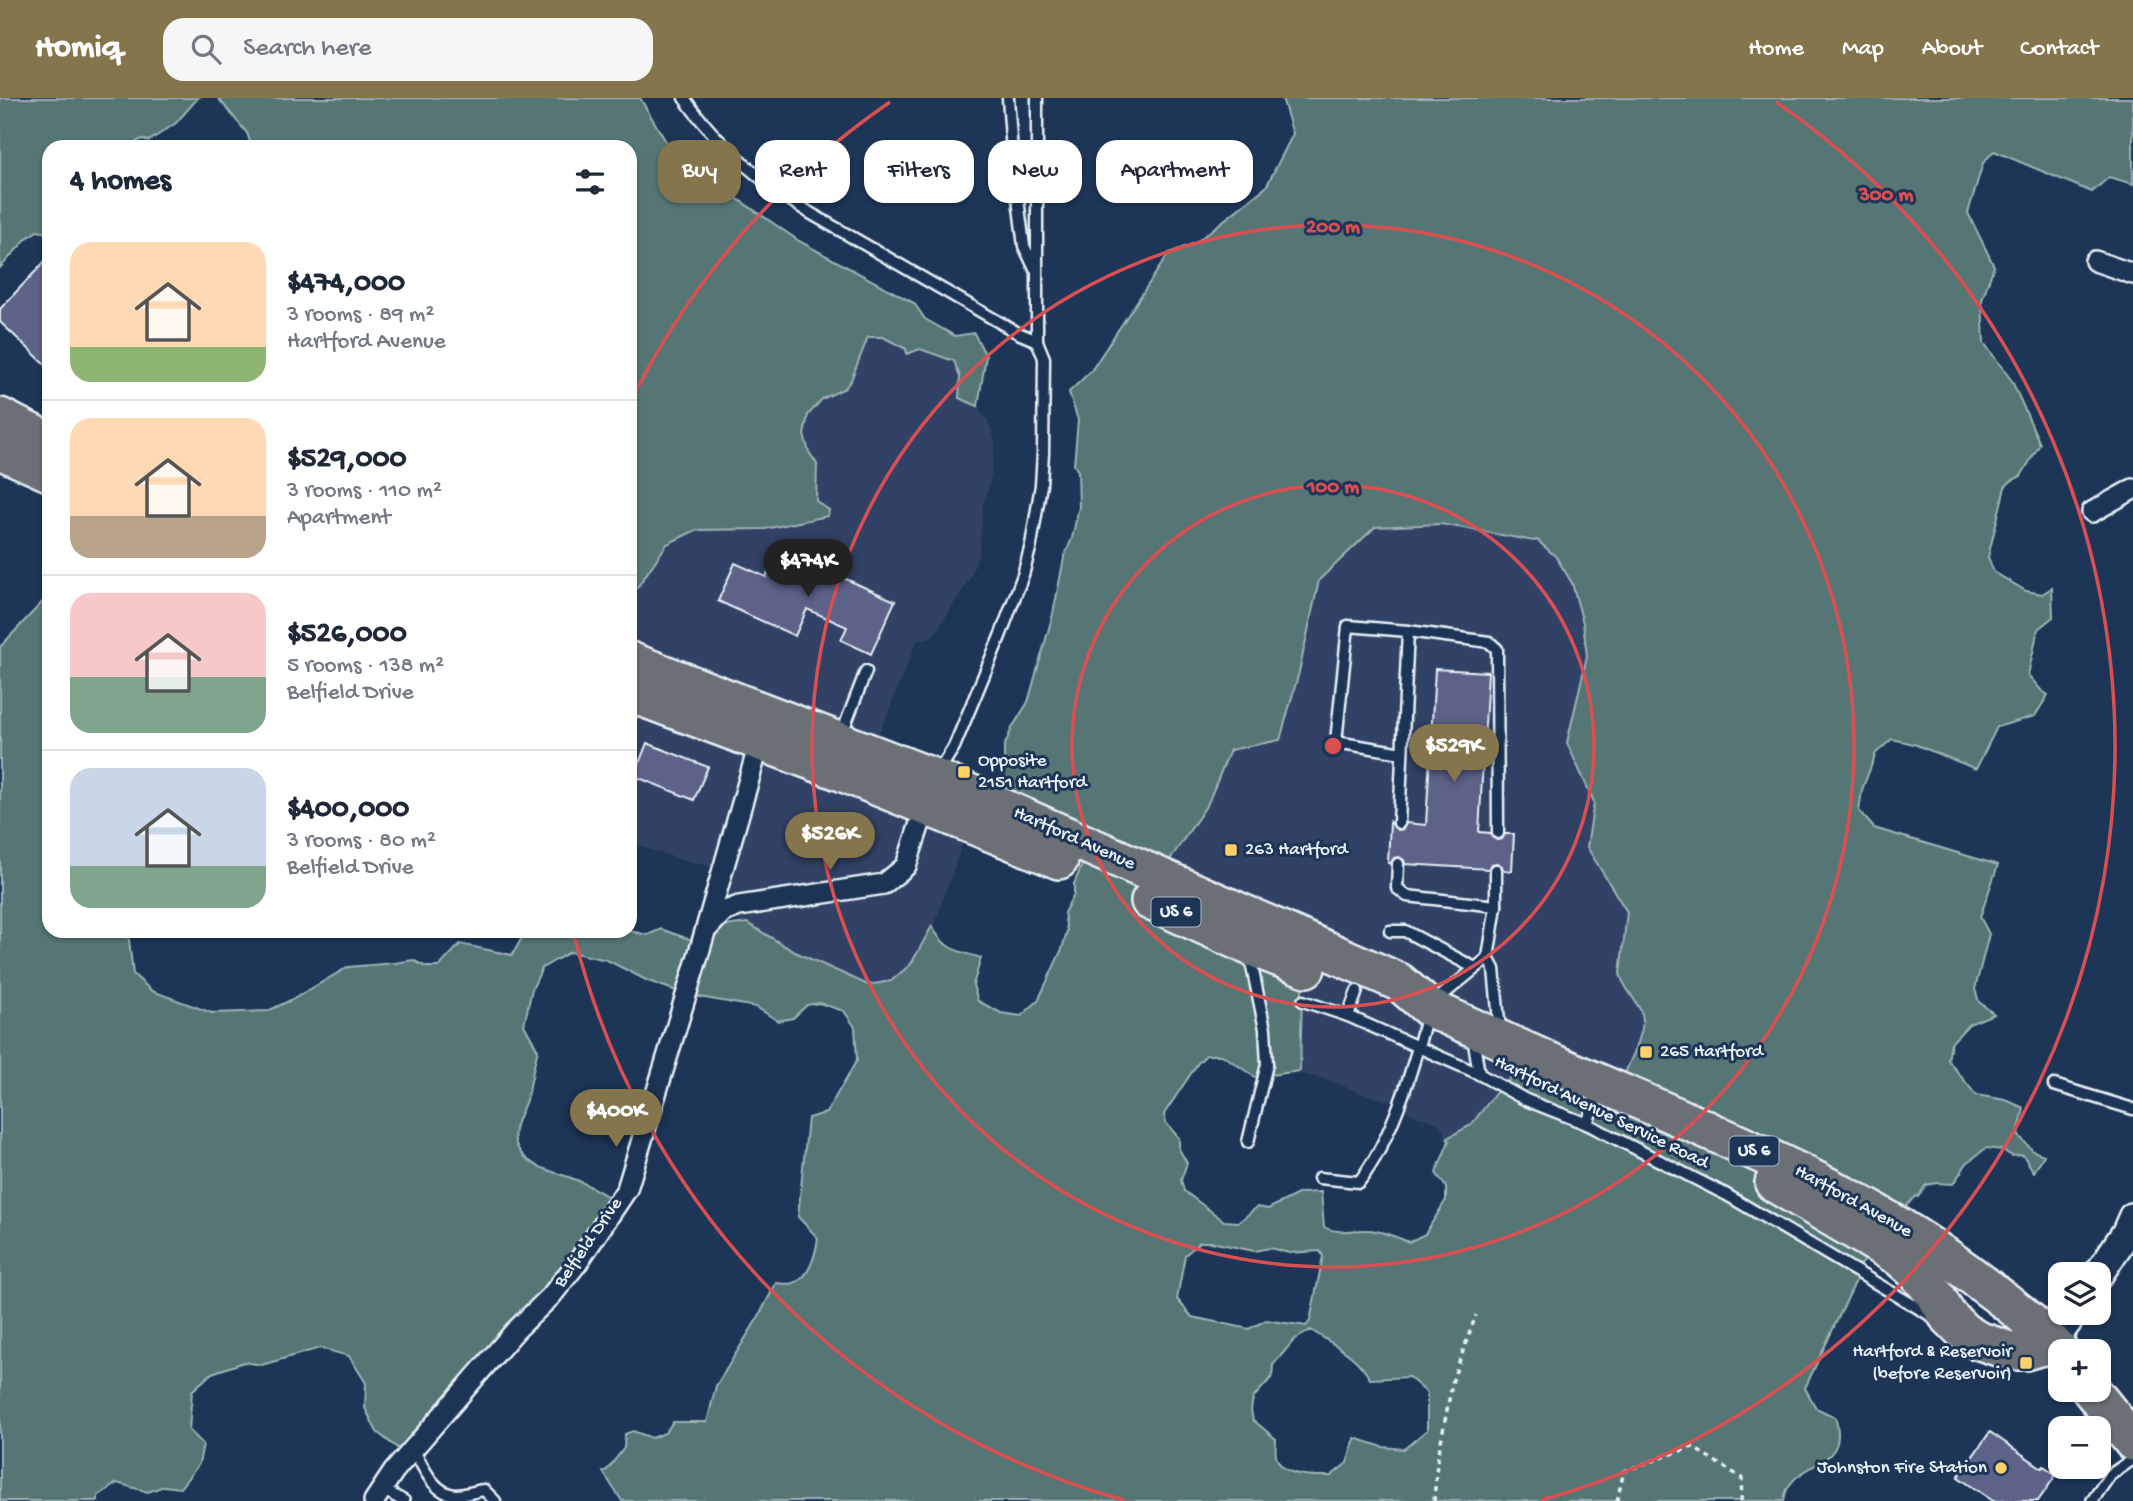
<!DOCTYPE html>
<meta charset="utf-8">
<style>
:root{--surface:#fff;--page:#f6f6f7;--text:#1f2937;--muted:#747a83;--line:#e0e1e3;--accent:#84754c}
body{margin:0;font-family:"Gochi Hand",sans-serif;background:var(--page);color:var(--text);height:100vh;display:flex;flex-direction:column;font-size:26px;white-space:nowrap}
*{box-sizing:border-box;margin:0}
p{font-size:23px;color:var(--muted)}
.icon{flex:none;width:38px;height:38px;fill:none;stroke:currentColor;stroke-width:2;stroke-linecap:round;stroke-linejoin:round}
.map{position:relative;flex:1;overflow:hidden}
.sheet{position:absolute;left:42px;top:42px;width:595px;height:798px;display:flex;flex-direction:column;background:var(--surface);border-radius:21px;box-shadow:0 2px 5px #0004}
.sheet>*{flex:none}
.hud{position:absolute;left:658px;top:42px;width:665px;height:63px;display:flex;gap:14px}
.controls{position:absolute;left:2048px;top:1164px;display:grid;gap:14px}
.controls a{display:grid;place-items:center;width:63px;height:63px;border-radius:14px;background:var(--surface);box-shadow:0 2px 5px #0004;font-size:35px}
.price{position:absolute;translate:-50% -60px;padding:0 16px;border-radius:24px;background:var(--accent);color:#fff;font-size:23px;line-height:46px;filter:drop-shadow(0 2px 4px #0008)}
.price::after{content:'';position:absolute;left:50%;top:42px;width:21px;height:16px;margin-left:-10px;background:inherit;clip-path:polygon(0 0,100% 0,50% 100%)}
.price.on{background:#222;color:#fff}
ul{padding:0;list-style:none}
li{display:flex;align-items:center;gap:21px;height:175px;padding:0 28px}
li+li{border-top:2px solid var(--line)}
li span{display:grid;place-items:center;flex:none;width:196px;height:140px;border-radius:21px;color:#555}
li>.icon{margin-inline-start:auto}
span .icon{width:84px;height:84px;fill:#fffc;stroke-width:1}
li b{font-size:30px}
h2{display:flex;justify-content:space-between;align-items:center;height:84px;padding:0 28px;font-size:30px}
.chip{padding:0 24px;border-radius:21px;background:var(--surface);box-shadow:0 2px 5px #0004;font-size:24px;line-height:63px}
.chip.on{background:var(--accent);color:#fff}
header{display:flex;align-items:center;gap:42px;box-sizing:border-box;height:98px;padding:0 35px;background:var(--accent);color:#fff}
header strong{font-size:33px}
nav{display:flex;gap:38px;margin-inline-start:auto;font-size:24px}
.search{width:490px;height:63px;background:var(--page);display:flex;align-items:center;gap:18px;box-sizing:border-box;padding:0 24px;border-radius:21px;color:var(--muted);font-size:26px}
.map>svg:first-child{display:block}
.built{fill:#304266}
.green{fill:#567574;stroke:#9fb3b6;stroke-width:2;fill-rule:evenodd}
.building{fill:#5d6289;stroke:#e8f1f8;stroke-width:2}
.lines{fill:none;stroke-linecap:round;stroke-linejoin:round}
.lane-casing{stroke:#e8f1f8;stroke-width:15}
.street-casing{stroke:#e8f1f8;stroke-width:24}
.secondary-casing{stroke:#e8f1f8;stroke-width:33}
.highway-casing{stroke:#e8f1f8;stroke-width:42}
.path{stroke:#e8f1f8;stroke-width:3.5;stroke-dasharray:5 5;stroke-linecap:butt}
.lane{stroke:#1d3557;stroke-width:10}
.street{stroke:#1d3557;stroke-width:19}
.secondary{stroke:#1d3557;stroke-width:28}
.highway{stroke:#6a7074;stroke-width:37}
.ring{fill:none;stroke:#da5052;stroke-width:3.5}
.poi-dot{fill:#ffd166;stroke:#1d3557;stroke-width:2.5}
.labels{text-anchor:middle;dominant-baseline:central;stroke-width:6;stroke-linejoin:round;paint-order:stroke}
.shield{fill:#1d3557;stroke:#abb9c8;stroke-width:2}
.shield-label{font-size:18px;font-weight:bold;fill:#e8f1f8}
.poi-label{font-size:19px;fill:#e8f1f8;stroke:#1d3557;text-anchor:start}
.street-label{font-size:19px;fill:#e8f1f8;stroke:#1d3557}
.centre{fill:#da5052;stroke:#1d3557;stroke-width:3.5}
.ring-label{font-size:21px;text-anchor:middle;font-weight:bold;fill:#da5052;stroke:#1d3557;stroke-width:6;stroke-linejoin:round;paint-order:stroke}
</style>
<header>
<strong>Homiq</strong>
<div class="search"><svg class="icon" aria-label="search" viewBox="0 0 24 24"><circle cx="10" cy="10" r="6"/><path d="M15 15l6 6"/></svg>Search here</div>
<nav><a>Home</a><a>Map</a><a>About</a><a>Contact</a></nav>
</header>
<div class="map">
<svg width="2133" height="1403" viewBox="0 0 2133 1403">
<rect width="100%" height="100%" fill="#1d3557"/>
<filter id="ink" filterUnits="userSpaceOnUse"><feTurbulence type="fractalNoise" baseFrequency=".0143" numOctaves="2"/><feDisplacementMap in="SourceGraphic" scale="14" xChannelSelector="R" yChannelSelector="G"/><feConvolveMatrix kernelMatrix="1 2 1 2 8 2 1 2 1" color-interpolation-filters="sRGB"/></filter>
<g filter="url(#ink)">
<g class="built">
<polygon points="868,239 883,239 907,251 920,251 954,263 960,279 959,300 978,308 981,315 988,322 995,343 991,378 983,408 979,455 970,480 937,533 932,538 917,543 874,649 974,712 933,830 932,829 911,865 891,883 868,887 795,854 747,825 710,815 718,770 678,761 630,744 630,500 668,446 696,432 765,431 828,412 816,403 817,366 809,354 804,337 808,317 822,301 845,290 851,282"/>
<polygon points="1441,426 1537,442 1556,459 1572,485 1583,525 1587,558 1567,645 1595,703 1587,749 1627,814 1620,876 1622,883 1642,917 1639,943 1620,985 1514,964 1509,982 1500,988 1471,1027 1447,1040 1440,1027 1431,1022 1416,1019 1394,1004 1359,995 1329,982 1301,976 1303,857 1155,784 1208,705 1230,652 1299,574 1318,482 1375,429"/>
</g>
<g class="green">
<polygon points="0,0 198,0 176,25 149,43 142,41 127,49 49,49 49,134 48,135 37,133 27,140 0,170"/>
<polygon points="218,0 640,0 674,57 799,143 914,205 925,221 955,238 974,235 986,258 978,308 959,300 960,279 954,263 920,251 907,256 906,251 883,239 868,239 851,282 845,290 822,301 808,317 804,337 809,354 817,366 816,403 829,412 828,418 765,431 696,432 667,446 630,500 630,49 252,49 247,35"/>
<path d="M1282,0H2133V86L2109,79L2092,94L1994,53L1983,65L1968,115L1994,168L1982,202L1984,245L2012,283L2040,346L2021,378L2011,383L2005,389L1988,459L1994,474L2026,493L2042,496L2052,490L2053,519L2038,531L2028,577L2041,592L2048,597L2035,618L1997,629L1976,671L1914,646L1892,641L1876,655L1862,692L1859,713L1874,730L1998,767L1980,819L1989,836L1975,891L1979,904L1994,916L1969,926L1951,945L1948,962L1976,997L2006,1002L2024,1010L2018,1037L2033,1053L2044,1057L2034,1074L2023,1057L2012,1058L2002,1052L1986,1050L1967,1065L1953,1086L1937,1085L1926,1087L1918,1099L1916,1098L1901,1114L1874,1154L1857,1170L1860,1174L1805,1290L1816,1310L1835,1319C1853,1375 1788,1360 1784,1403H622L603,1374L607,1372L624,1350L625,1336L633,1333L652,1340L665,1335L673,1324H707L716,1288L759,1218L776,1185C781,1185 788,1187 794,1185C810,1180 816,1154 818,1140L798,1119L808,1020L826,1015L857,962L855,929L844,913L819,905L807,907L793,920L778,923L756,909L688,897L648,883L607,862L570,854L542,870L532,891L524,927L538,952C533,968 532,983 527,999C523,1013 510,1031 516,1046C525,1071 559,1074 579,1083C592,1089 605,1097 618,1104L405,1356L377,1334L365,1310L366,1285L349,1258L320,1250L262,1267L244,1264L212,1275L192,1293L189,1332L203,1346L199,1366L180,1390L164,1388L148,1394L117,1385L98,1398V1403H0V549L49,497V833H128L133,876L152,893L212,915L268,913L295,900L348,869L395,865L413,862L426,869H439L460,846L512,857L526,833H630L648,837L661,831L697,844L717,829L747,825L795,854L868,887L891,883L911,866L932,828C945,853 956,852 981,860L973,887L978,903L1001,915L1021,918L1038,903L1062,851L1067,833L1064,815L1074,796V786L1084,762L997,689L1004,671V649L1012,630L1028,604L1053,516L1064,460L1072,440L1079,409L1078,373L1074,367L1078,322L1069,294L1091,273L1169,155L1195,145L1266,89L1293,36ZM1441,426L1534,443L1537,442L1556,459L1572,485L1583,525L1587,558L1567,645L1594,704L1587,749L1627,814L1620,876C1624,891 1637,902 1642,916C1647,933 1627,969 1620,986L1514,964L1509,982L1501,988L1471,1027L1447,1040L1449,1043L1436,1075L1446,1089V1102L1425,1136L1409,1144C1399,1140 1387,1135 1376,1133C1360,1129 1340,1138 1324,1129L1321,1094L1300,1095L1268,1111L1257,1109L1239,1124L1224,1123L1184,1093L1181,1082L1187,1065L1179,1051V1040L1166,1025L1164,1016L1198,965L1206,957H1222L1255,979L1300,973L1303,857L1155,784L1208,705L1230,652L1280,642L1299,574L1319,482L1375,429ZM1200,1144H1211L1254,1153L1270,1150L1289,1155L1320,1153L1323,1158L1310,1223L1306,1228L1266,1222L1249,1231L1192,1219L1177,1201L1185,1157ZM1311,1232C1334,1247 1357,1257 1370,1281L1409,1279L1427,1295V1332L1404,1351L1383,1349L1355,1340L1347,1365L1331,1378C1314,1378 1282,1380 1276,1358C1275,1353 1276,1346 1276,1341L1253,1322L1251,1312L1253,1300L1272,1279L1273,1267L1294,1242Z"/>
</g>
<g class="building">
<polygon points="49,159 49,270 0,224 0,211"/>
<polygon points="779,451 895,503 871,556 841,542 847,529 807,511 795,538 718,503 735,465 766,479"/>
<polygon points="1435,571 1488,574 1479,734 1491,735 1492,739 1497,742 1502,741 1505,736 1514,736 1512,773 1503,772 1502,768 1497,765 1492,766 1489,771 1405,766 1404,762 1399,759 1394,760 1391,765 1388,765 1390,724 1398,732 1403,731 1406,725 1426,727"/>
<polygon points="647,645 708,669 694,702 634,678"/>
<polygon points="1990,1334 2042,1370 2044,1368 2056,1377 2038,1403 1993,1403 1958,1379"/>
</g>
<g class="lines">
<g class="lane-casing">
<g id="lane">
<path d="M684,0C718,48 761,84 810,115L1018,235L1037,243V0"/>
<polyline points="1008,0 1012,54 1024,148 1035,171"/>
<polyline points="842,635 866,573"/>
<polyline points="1402,655 1336,644 1348,528 1408,533"/>
<polyline points="939,673 954,649 1001,536 1023,477 1031,447 1041,387 1043,355 1044,260 1037,243"/>
<polyline points="1399,725 1408,533 1489,544 1497,551 1498,735"/>
<polyline points="1398,766 1397,790 1407,798 1496,808"/>
<polyline points="1496,772 1496,808 1488,860 1494,871 1500,933"/>
<polyline points="1390,833 1405,833 1475,870"/>
<polyline points="1357,893 1348,918 1479,976"/>
<polyline points="1303,903 1348,918"/>
<polyline points="1434,904 1488,860"/>
<polyline points="1475,938 1474,945 1479,976 1526,1002 1587,1026 1727,1097 1935,1220"/>
<polyline points="2054,987 2133,1011"/>
<polyline points="1587,1026 1598,993"/>
<polyline points="1248,1044 1267,966 1265,931 1250,859"/>
<path d="M1319,1080L1359,1084C1393,1040 1413,970 1427,916"/>
<path d="M413,1351C423,1368 433,1396 456,1397C465,1397 475,1393 484,1392L495,1403"/>
<polyline points="382,1391 404,1403"/>
<polyline points="2092,1403 2110,1377 2133,1361"/>
</g>
</g>
<g class="street-casing">
<g id="street">
<polyline points="2095,163 2133,176"/>
<polyline points="2092,414 2133,391"/>
<polyline points="708,830 723,814 739,808 884,786 906,768 928,701"/>
<polyline points="374,1403 394,1373 515,1233 551,1198 578,1164 627,1091 698,858 760,643"/>
</g>
</g>
<g class="secondary-casing">
<g id="secondary">
<polyline points="2098,1177 2126,1135 2133,1119"/>
<polyline points="2052,1245 2074,1214"/>
</g>
</g>
<g class="highway-casing">
<g id="highway">
<polyline points="0,319 49,344"/>
<polyline points="0,352 49,374"/>
<path d="M630,563L935,680L1399,884L1428,909C1506,945 1584,979 1662,1012C1775,1061 1888,1111 1984,1187C2011,1207 2038,1228 2060,1254"/>
<polyline points="630,595 839,673 1059,762"/>
<polyline points="1150,803 1249,848 1306,870"/>
<polyline points="1774,1085 1899,1159 1917,1175 1936,1198 1947,1217 1964,1234 1977,1242 2010,1253 2025,1253 2052,1245"/>
<polyline points="2091,1292 2133,1344"/>
</g>
</g>
<g class="path">
<polyline points="1434,1403 1437,1364 1453,1281 1476,1217"/>
<polyline points="1617,1403 1624,1373 1692,1349 1742,1380 1741,1403"/>
</g>
<use href="#lane" class="lane"/>
<use href="#street" class="street"/>
<use href="#secondary" class="secondary"/>
<use href="#highway" class="highway"/>
</g>
</g>
<g class="ring">
<circle cx="1333" cy="648" r="261"/>
<circle cx="1333" cy="648" r="521"/>
<path d="M1124 1402A782 782 0 0 1 574 837M630 305A782 782 0 0 1 890 4M1776 4A782 782 0 0 1 1542 1402"/>
</g>
<g class="poi-dot">
<rect x="957" y="667" width="14" height="14" rx="3.5"/>
<rect x="1224" y="745" width="14" height="14" rx="3.5"/>
<rect x="1639" y="947" width="14" height="14" rx="3.5"/>
<rect x="2019" y="1258" width="14" height="14" rx="3.5"/>
<circle cx="2001" cy="1370" r="7"/>
</g>
<g class="labels">
<g class="shield">
<rect x="1151.5" y="799.5" width="49" height="29" rx="5"/>
<rect x="1729.5" y="1038.5" width="49" height="29" rx="5"/>
</g>
<g class="shield-label">
<text x="1176" y="814">US 6</text>
<text x="1754" y="1053">US 6</text>
</g>
<g class="poi-label">
<text x="978" y="663">Opposite<tspan x="978" dy="22">2151 Hartford</tspan></text>
<text x="1245" y="752">263 Hartford</text>
<text x="1660" y="954">265 Hartford</text>
<text x="2012" y="1254" text-anchor="end">Hartford &amp; Reservoir<tspan x="2012" dy="22">(before Reservoir)</tspan></text>
<text x="1987" y="1370" text-anchor="end">Johnston Fire Station</text>
</g>
<g class="street-label">
<text transform="translate(1074 741) rotate(24)">Hartford Avenue</text>
<text transform="translate(1601 1015) rotate(26)">Hartford Avenue Service Road</text>
<text transform="translate(1853 1104) rotate(29)">Hartford Avenue</text>
<text transform="translate(589 1145) rotate(-55)">Belfield Drive</text>
</g>
</g>
<circle cx="1333" cy="648" r="10" class="centre"/>
<g class="ring-label">
<text x="1886" y="102">300 m</text>
<text x="1333" y="134">200 m</text>
<text x="1333" y="394">100 m</text>
</g>
</svg>
<div class="controls">
<a><svg class="icon" aria-label="layers" viewBox="0 0 24 24"><path d="M12 4l9 5-9 5-9-5zM3 14l9 5 9-5"/></svg></a>
<a>+</a>
<a>−</a>
</div>
<b class="price on" style="left:808px;top:501px">$474K</b>
<b class="price" style="left:1454px;top:686px">$529K</b>
<b class="price" style="left:830px;top:774px">$526K</b>
<b class="price" style="left:616px;top:1051px">$400K</b>
<div class="hud">
<a class="chip on">Buy</a>
<a class="chip">Rent</a>
<a class="chip">Filters</a>
<a class="chip">New</a>
<a class="chip">Apartment</a>
</div>
<section class="sheet">
<h2>4 homes<svg class="icon" aria-label="filters" viewBox="0 0 24 24"><path d="M4 7h16M4 17h16"/><circle cx="9" cy="7" r="2"/><circle cx="15" cy="17" r="2"/></svg></h2>
<ul>
<li><span style="background:linear-gradient(#ffd9b3 75%,#8fb573 0)"><svg class="icon" aria-label="home" viewBox="0 0 24 24"><path d="M3 11l9-7 9 7M6 9v11h12V9"/></svg></span><div><b>$474,000</b><p>3 rooms · 89 m²</p><p>Hartford Avenue</p></div></li>
<li><span style="background:linear-gradient(#ffd9b3 70%,#b9a48a 0)"><svg class="icon" aria-label="home" viewBox="0 0 24 24"><path d="M3 11l9-7 9 7M6 9v11h12V9"/></svg></span><div><b>$529,000</b><p>3 rooms · 110 m²</p><p>Apartment</p></div></li>
<li><span style="background:linear-gradient(#f6c9c9 60%,#7fa58c 0)"><svg class="icon" aria-label="home" viewBox="0 0 24 24"><path d="M3 11l9-7 9 7M6 9v11h12V9"/></svg></span><div><b>$526,000</b><p>5 rooms · 138 m²</p><p>Belfield Drive</p></div></li>
<li><span style="background:linear-gradient(#c9d6e8 70%,#7fa58c 0)"><svg class="icon" aria-label="home" viewBox="0 0 24 24"><path d="M3 11l9-7 9 7M6 9v11h12V9"/></svg></span><div><b>$400,000</b><p>3 rooms · 80 m²</p><p>Belfield Drive</p></div></li>
</ul>
</section>
</div>
